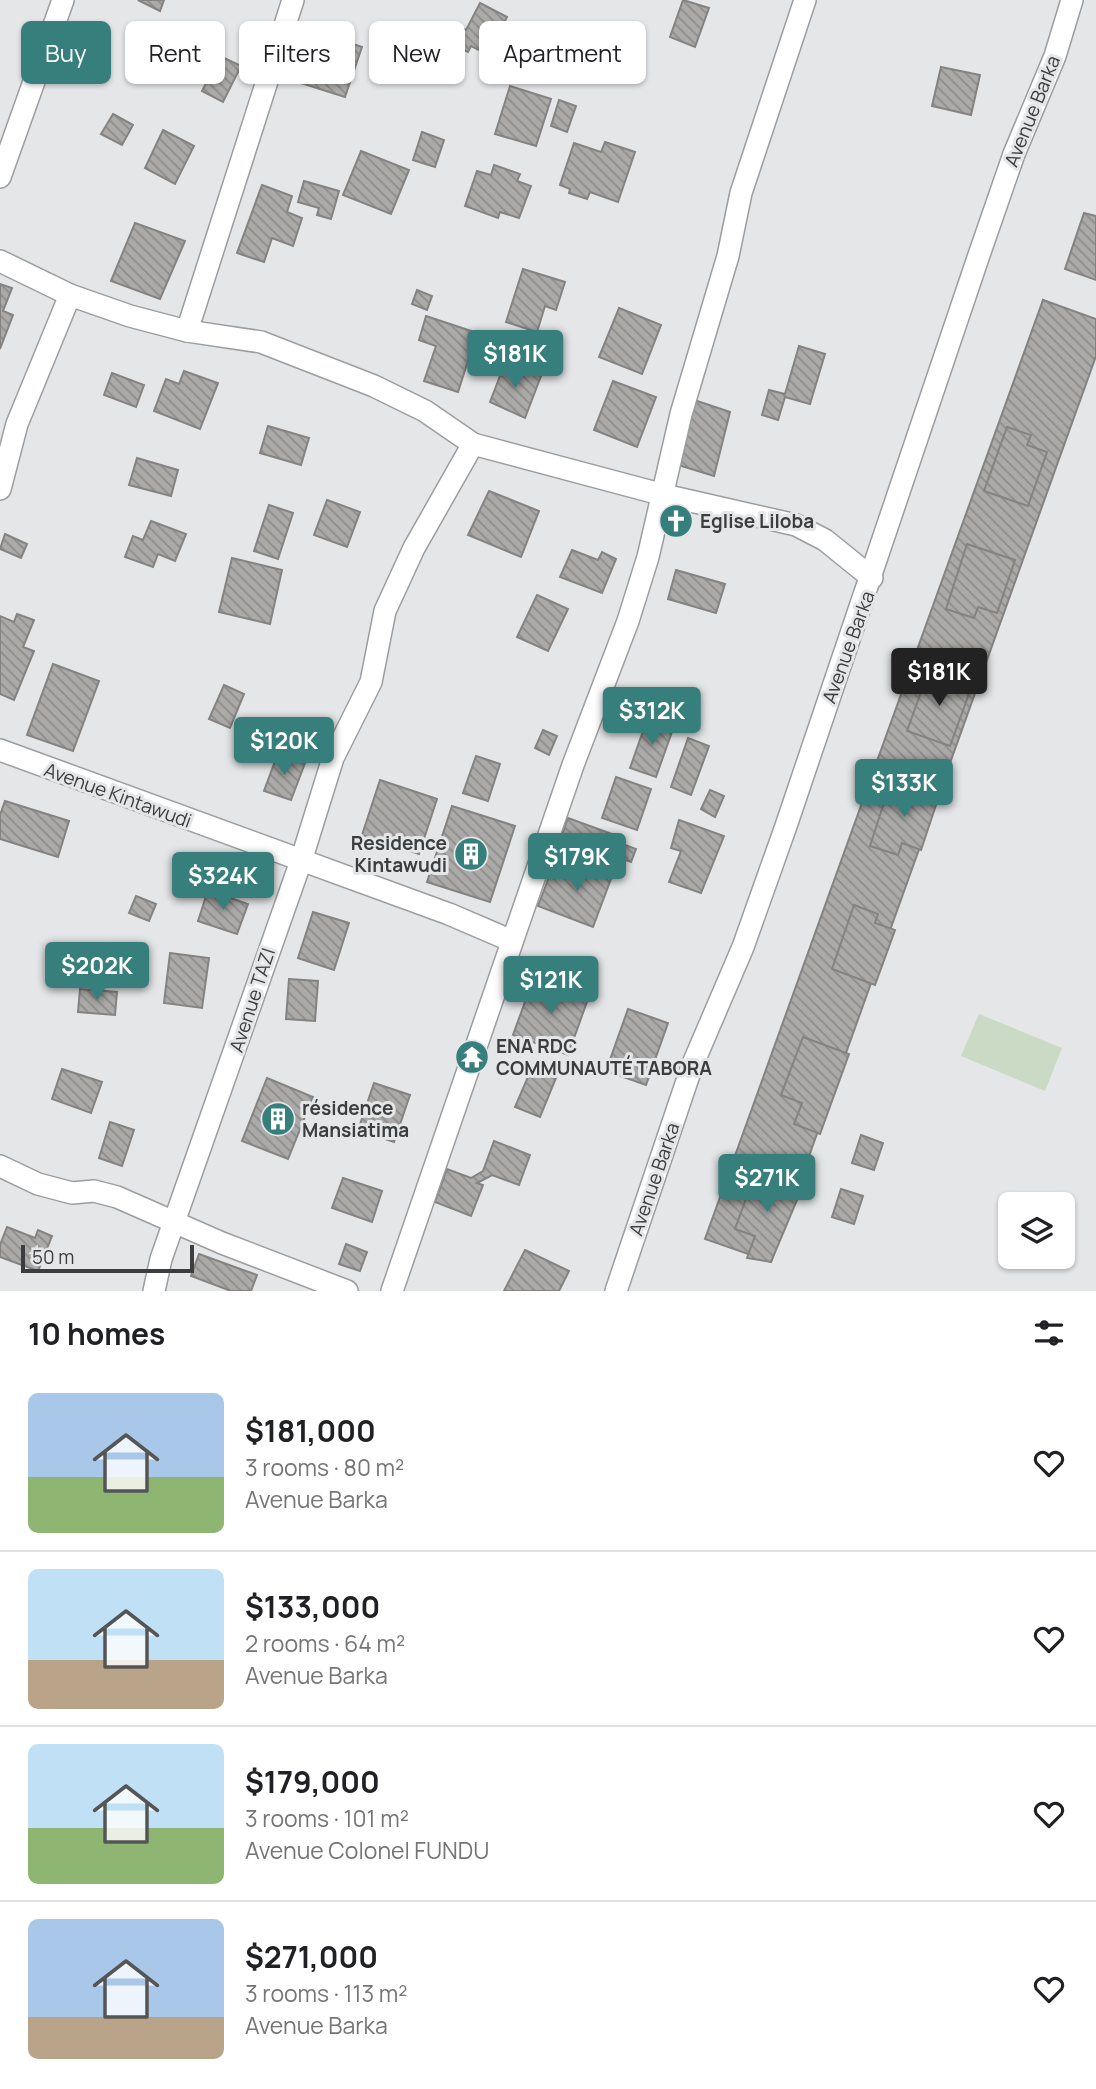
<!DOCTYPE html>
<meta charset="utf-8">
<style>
:root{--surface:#fff;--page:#f6f6f6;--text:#202124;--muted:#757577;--line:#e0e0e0;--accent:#367f7d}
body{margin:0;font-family:Manrope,sans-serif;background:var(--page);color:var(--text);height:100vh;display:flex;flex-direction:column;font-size:26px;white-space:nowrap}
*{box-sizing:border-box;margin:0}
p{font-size:23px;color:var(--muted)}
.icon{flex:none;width:38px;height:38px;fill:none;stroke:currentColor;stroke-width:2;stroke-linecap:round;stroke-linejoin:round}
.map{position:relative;height:1291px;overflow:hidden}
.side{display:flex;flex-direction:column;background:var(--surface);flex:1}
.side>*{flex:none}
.banner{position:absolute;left:21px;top:21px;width:700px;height:63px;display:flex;gap:14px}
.controls{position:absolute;left:998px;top:1192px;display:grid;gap:14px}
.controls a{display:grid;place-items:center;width:77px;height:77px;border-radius:10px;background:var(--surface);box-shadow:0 2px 5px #0004;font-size:35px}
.scale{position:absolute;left:21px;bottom:18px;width:173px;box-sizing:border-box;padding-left:7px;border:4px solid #3c3d3e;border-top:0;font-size:19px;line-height:24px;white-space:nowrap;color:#3c3d3e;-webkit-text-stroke:5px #e5e6e8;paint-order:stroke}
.price{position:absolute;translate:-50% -60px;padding:0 16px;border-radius:7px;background:var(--accent);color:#fff;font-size:23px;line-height:46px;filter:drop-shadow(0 2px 4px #0008)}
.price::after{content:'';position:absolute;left:50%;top:42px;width:21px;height:16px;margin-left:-10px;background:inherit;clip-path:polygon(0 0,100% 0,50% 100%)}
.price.current{background:#222;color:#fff}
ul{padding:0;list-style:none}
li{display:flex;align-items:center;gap:21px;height:175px;padding:0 28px}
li+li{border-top:2px solid var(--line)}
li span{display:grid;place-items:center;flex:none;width:196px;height:140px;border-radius:10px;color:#555}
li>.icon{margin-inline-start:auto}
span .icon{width:84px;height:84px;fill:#fffc;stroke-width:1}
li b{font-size:30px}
h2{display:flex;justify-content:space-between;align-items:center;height:84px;padding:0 28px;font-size:30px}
.tag{padding:0 24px;border-radius:10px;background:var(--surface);box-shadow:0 2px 5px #0004;font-size:24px;line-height:63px}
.tag.current{background:var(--accent);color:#fff}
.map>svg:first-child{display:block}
.green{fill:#cadac4}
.building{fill:url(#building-back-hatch);stroke:#858382;stroke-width:2}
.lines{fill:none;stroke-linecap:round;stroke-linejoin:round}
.street-casing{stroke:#9b9d9e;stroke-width:24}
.street{stroke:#fff;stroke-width:21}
.labels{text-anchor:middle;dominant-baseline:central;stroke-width:6;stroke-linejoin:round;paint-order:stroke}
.street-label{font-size:19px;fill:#3c3d3e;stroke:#e5e6e8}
.poi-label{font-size:19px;font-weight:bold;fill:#3c3d3e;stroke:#e5e6e8;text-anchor:start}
</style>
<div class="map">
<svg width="1096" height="1291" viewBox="0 0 1096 1291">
<defs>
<pattern id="building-back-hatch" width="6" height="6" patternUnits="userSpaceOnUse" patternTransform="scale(1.75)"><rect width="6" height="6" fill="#abaaa8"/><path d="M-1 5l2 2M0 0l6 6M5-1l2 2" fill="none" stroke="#8c8c8a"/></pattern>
</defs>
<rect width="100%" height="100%" fill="#e5e6e8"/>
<polygon class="green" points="979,1014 1062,1048 1045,1091 961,1056"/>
<g class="building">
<polygon points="138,0 164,0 160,11"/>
<polygon points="683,0 709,8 695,47 670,37"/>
<polygon points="480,3 507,17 497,36 504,40 495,58 471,46 468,52 451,44 460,27 466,30"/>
<polygon points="315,32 362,47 345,97 298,82"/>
<polygon points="555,32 575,42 565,65 545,54"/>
<polygon points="220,56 241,66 223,102 202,91"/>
<polygon points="941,67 980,75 971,115 932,106"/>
<polygon points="510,86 551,99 536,146 495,134"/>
<polygon points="559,100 576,106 567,132 551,126"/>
<polygon points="113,114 133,125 122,145 101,134"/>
<polygon points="163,130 194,146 175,184 145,168"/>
<polygon points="422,132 444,140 435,167 413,160"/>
<polygon points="605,142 635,152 618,202 590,192 587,199 569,193 570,189 560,185 574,143 601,152"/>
<polygon points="361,151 409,170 391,214 343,195"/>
<polygon points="494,165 520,174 517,181 531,186 519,218 500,212 498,218 465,206 477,171 491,175"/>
<polygon points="304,181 339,191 331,219 317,215 319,208 298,202"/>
<polygon points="262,185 292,196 287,212 302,218 293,246 272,238 264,262 237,253"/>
<polygon points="1084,213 1096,216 1096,280 1065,269"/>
<polygon points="135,223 185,241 160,299 111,281"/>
<polygon points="523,269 565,282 556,310 545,306 537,332 506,322"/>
<polygon points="0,284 12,288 3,311 13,315 0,349"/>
<polygon points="417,290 432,296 427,310 412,304"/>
<polygon points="1043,300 1094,323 1077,376 1057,370 1054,382 1025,372"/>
<polygon points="1043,300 1096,319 1096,356 771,1262 705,1239"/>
<polygon points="619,308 661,325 642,374 599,357"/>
<polygon points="426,316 477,333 458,392 424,381 436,346 419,340"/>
<polygon points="799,346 825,354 810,404 785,397 778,420 762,415 769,390 785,394"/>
<polygon points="505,363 541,376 525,418 490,402"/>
<polygon points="184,371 218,383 200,429 154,411 166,379 179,384"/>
<polygon points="112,373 144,385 136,407 104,395"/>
<polygon points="613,381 656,397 637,447 594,430"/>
<polygon points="691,399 730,412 714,476 675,464"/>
<polygon points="268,426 309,438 301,465 260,453"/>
<polygon points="1007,427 1031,435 1027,445 1047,452 1028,506 984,491"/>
<polygon points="137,458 178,470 171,496 129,485"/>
<polygon points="489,491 539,511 521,557 468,535"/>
<polygon points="327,500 360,512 347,547 314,535"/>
<polygon points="269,505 293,513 278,559 254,551"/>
<polygon points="151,521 186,534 175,561 158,554 153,567 125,557 133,536 143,540"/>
<polygon points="5,534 27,544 21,558 0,549"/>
<polygon points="967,544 1015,560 997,613 978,607 974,618 946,609"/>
<polygon points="572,550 598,560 602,552 616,559 602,593 560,577"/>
<polygon points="232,558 282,570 270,624 219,612"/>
<polygon points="676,570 725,584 716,613 668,599"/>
<polygon points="537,595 568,609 548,651 517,637"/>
<polygon points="17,614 34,620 23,647 34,651 14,700 0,694 0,616 14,622"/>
<polygon points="53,664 99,681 73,751 27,735"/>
<polygon points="930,667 953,675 950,684 970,691 950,746 907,731"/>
<polygon points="224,685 244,694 230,728 209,719"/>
<polygon points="648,717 674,726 656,777 630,768"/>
<polygon points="543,730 557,736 549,755 535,748"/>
<polygon points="688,738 709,746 691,795 671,787"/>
<polygon points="278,753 305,763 291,800 264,791"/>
<polygon points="476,756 500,764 488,801 463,793"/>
<polygon points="616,777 651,789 637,830 602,818"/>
<polygon points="380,780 437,799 419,854 362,835"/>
<polygon points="891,781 939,796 921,850 902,843 898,855 870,846"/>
<polygon points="710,790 724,796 715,817 701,809"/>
<polygon points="5,801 69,821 58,857 0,839 0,815"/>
<polygon points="452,806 515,826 490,902 427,882"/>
<polygon points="568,818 612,834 609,839 636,849 631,862 561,837"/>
<polygon points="679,820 724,836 701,893 669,882 681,851 671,848"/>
<polygon points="595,861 615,868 593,927 538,906 554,864 589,877"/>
<polygon points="208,890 248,904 237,934 198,921"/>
<polygon points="136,896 156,904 149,921 129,913"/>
<polygon points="854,905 878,914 875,923 895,930 875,985 832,969"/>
<polygon points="313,912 349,923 334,970 298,958"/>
<polygon points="110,943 137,951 131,986 103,978"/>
<polygon points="170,953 209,958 202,1008 164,1003"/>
<polygon points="534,977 589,996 568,1055 513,1035"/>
<polygon points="289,979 318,981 315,1021 286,1019"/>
<polygon points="80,989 117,992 115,1015 78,1012"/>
<polygon points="628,1009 668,1023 646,1085 606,1071"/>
<polygon points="803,1037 849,1054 820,1134 794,1124 802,1103 781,1095"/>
<polygon points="534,1063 558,1073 540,1117 515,1107"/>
<polygon points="62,1069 102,1082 91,1113 52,1099"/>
<polygon points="267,1078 313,1097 288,1159 242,1141"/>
<polygon points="374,1083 410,1095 394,1142 358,1130"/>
<polygon points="110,1122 134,1130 122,1166 99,1158"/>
<polygon points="861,1135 883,1143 874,1170 852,1163"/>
<polygon points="494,1141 530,1155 519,1185 492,1175 477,1183 483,1185 471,1216 435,1202 447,1169 471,1178 483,1171"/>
<polygon points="756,1171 802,1188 771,1262 747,1258 755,1236 735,1229"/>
<polygon points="343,1178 382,1191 372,1222 332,1208"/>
<polygon points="841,1189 863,1196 854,1224 832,1217"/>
<polygon points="7,1227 35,1238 38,1230 52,1236 38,1271 0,1257 0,1245"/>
<polygon points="346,1244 367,1252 360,1271 339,1264"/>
<polygon points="525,1250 569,1271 559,1291 504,1291"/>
<polygon points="199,1254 257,1275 251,1291 231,1291 191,1276"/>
</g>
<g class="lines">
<g class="street-casing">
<g id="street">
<polyline points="0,177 63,0"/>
<polyline points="0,261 70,295 130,316 187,331 261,342 374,386 425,411 473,444 664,495 796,525 825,540 872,578"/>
<polyline points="187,331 293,0"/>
<polyline points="0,489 17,424 70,295"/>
<polyline points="0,750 449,914 512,941"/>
<polyline points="0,1166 38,1184 72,1193 94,1191 117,1197 222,1243 347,1291"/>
<polyline points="154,1291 161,1259 301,861 333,758 371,682 385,611 414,548 473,444"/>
<polyline points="392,1291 573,765 628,621 648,557 681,414 728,256 741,193 805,0"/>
<polyline points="616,1291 692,1066 743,947 786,826 979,255 1014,154 1055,56 1072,0"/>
</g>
</g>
<use href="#street" class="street"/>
</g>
<defs>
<g id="church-disc" transform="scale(1.75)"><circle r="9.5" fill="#367f7d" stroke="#e5e6e8"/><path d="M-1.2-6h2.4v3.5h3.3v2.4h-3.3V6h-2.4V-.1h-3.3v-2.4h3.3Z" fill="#fff"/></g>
<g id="building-disc" transform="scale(1.75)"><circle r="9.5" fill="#367f7d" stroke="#e5e6e8"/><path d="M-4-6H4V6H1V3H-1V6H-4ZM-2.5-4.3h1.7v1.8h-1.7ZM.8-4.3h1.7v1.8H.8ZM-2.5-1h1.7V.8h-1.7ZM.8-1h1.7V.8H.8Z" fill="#fff"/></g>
<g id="temple-disc" transform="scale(1.75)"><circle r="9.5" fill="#367f7d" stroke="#e5e6e8"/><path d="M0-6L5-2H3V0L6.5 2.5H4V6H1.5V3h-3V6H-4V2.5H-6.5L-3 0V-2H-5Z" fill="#fff"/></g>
</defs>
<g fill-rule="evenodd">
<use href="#church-disc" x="676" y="521"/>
<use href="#building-disc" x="471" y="854"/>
<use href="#temple-disc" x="472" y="1057"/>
<use href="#building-disc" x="278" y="1119"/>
</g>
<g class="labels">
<g class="street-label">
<text transform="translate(1032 111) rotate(-68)">Avenue Barka</text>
<text transform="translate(848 647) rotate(-70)">Avenue Barka</text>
<text transform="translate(118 795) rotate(20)">Avenue Kintawudi</text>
<text transform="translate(252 1000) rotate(-72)">Avenue TAZI</text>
<text transform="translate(654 1179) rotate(-71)">Avenue Barka</text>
</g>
<g class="poi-label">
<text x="700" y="521">Eglise Liloba</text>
<text x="447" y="843" text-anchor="end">Residence<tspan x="447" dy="22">Kintawudi</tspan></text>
<text x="496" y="1046">ENA RDC<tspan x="496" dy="22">COMMUNAUTÉ TABORA</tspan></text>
<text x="302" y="1108">résidence<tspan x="302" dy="22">Mansiatima</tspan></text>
</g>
</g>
</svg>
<div class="controls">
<a><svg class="icon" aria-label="layers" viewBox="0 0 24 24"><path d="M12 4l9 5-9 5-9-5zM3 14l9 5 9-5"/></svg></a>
</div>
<div class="scale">50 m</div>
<b class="price" style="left:515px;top:390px">$181K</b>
<b class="price current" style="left:939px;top:708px">$181K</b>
<b class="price" style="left:652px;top:747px">$312K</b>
<b class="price" style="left:284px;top:777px">$120K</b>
<b class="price" style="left:904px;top:819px">$133K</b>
<b class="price" style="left:577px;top:893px">$179K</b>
<b class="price" style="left:223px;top:912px">$324K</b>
<b class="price" style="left:97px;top:1002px">$202K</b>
<b class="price" style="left:551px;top:1016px">$121K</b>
<b class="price" style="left:767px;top:1214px">$271K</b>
<div class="banner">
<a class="tag current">Buy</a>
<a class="tag">Rent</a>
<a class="tag">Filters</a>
<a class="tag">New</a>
<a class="tag">Apartment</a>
</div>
</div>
<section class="side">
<h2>10 homes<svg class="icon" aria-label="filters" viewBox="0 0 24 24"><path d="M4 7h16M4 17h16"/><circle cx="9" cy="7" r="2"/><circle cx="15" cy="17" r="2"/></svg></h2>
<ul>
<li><span style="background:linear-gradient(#a9c7e8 60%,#8fb573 0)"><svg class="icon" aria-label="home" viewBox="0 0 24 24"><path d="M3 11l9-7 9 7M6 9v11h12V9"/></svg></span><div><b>$181,000</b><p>3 rooms · 80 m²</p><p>Avenue Barka</p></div><svg class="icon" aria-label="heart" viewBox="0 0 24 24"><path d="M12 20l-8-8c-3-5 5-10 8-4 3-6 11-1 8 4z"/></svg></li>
<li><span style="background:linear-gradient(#bfe0f5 65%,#b9a48a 0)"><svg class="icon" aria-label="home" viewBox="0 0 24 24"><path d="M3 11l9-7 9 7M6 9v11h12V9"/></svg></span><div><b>$133,000</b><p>2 rooms · 64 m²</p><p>Avenue Barka</p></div><svg class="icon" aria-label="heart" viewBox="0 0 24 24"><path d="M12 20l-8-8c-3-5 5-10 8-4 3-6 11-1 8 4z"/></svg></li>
<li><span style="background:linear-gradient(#bfe0f5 60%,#8fb573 0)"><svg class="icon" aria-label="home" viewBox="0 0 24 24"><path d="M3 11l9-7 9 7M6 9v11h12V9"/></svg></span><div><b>$179,000</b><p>3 rooms · 101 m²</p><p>Avenue Colonel FUNDU</p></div><svg class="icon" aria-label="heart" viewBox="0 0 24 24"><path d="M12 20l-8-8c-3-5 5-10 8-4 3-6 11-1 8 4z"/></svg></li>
<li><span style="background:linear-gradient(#a9c7e8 70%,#b9a48a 0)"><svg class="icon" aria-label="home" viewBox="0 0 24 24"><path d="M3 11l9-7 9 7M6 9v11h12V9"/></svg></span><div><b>$271,000</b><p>3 rooms · 113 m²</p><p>Avenue Barka</p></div><svg class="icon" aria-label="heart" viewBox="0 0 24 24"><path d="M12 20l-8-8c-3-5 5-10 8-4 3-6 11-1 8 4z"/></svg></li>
</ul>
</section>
